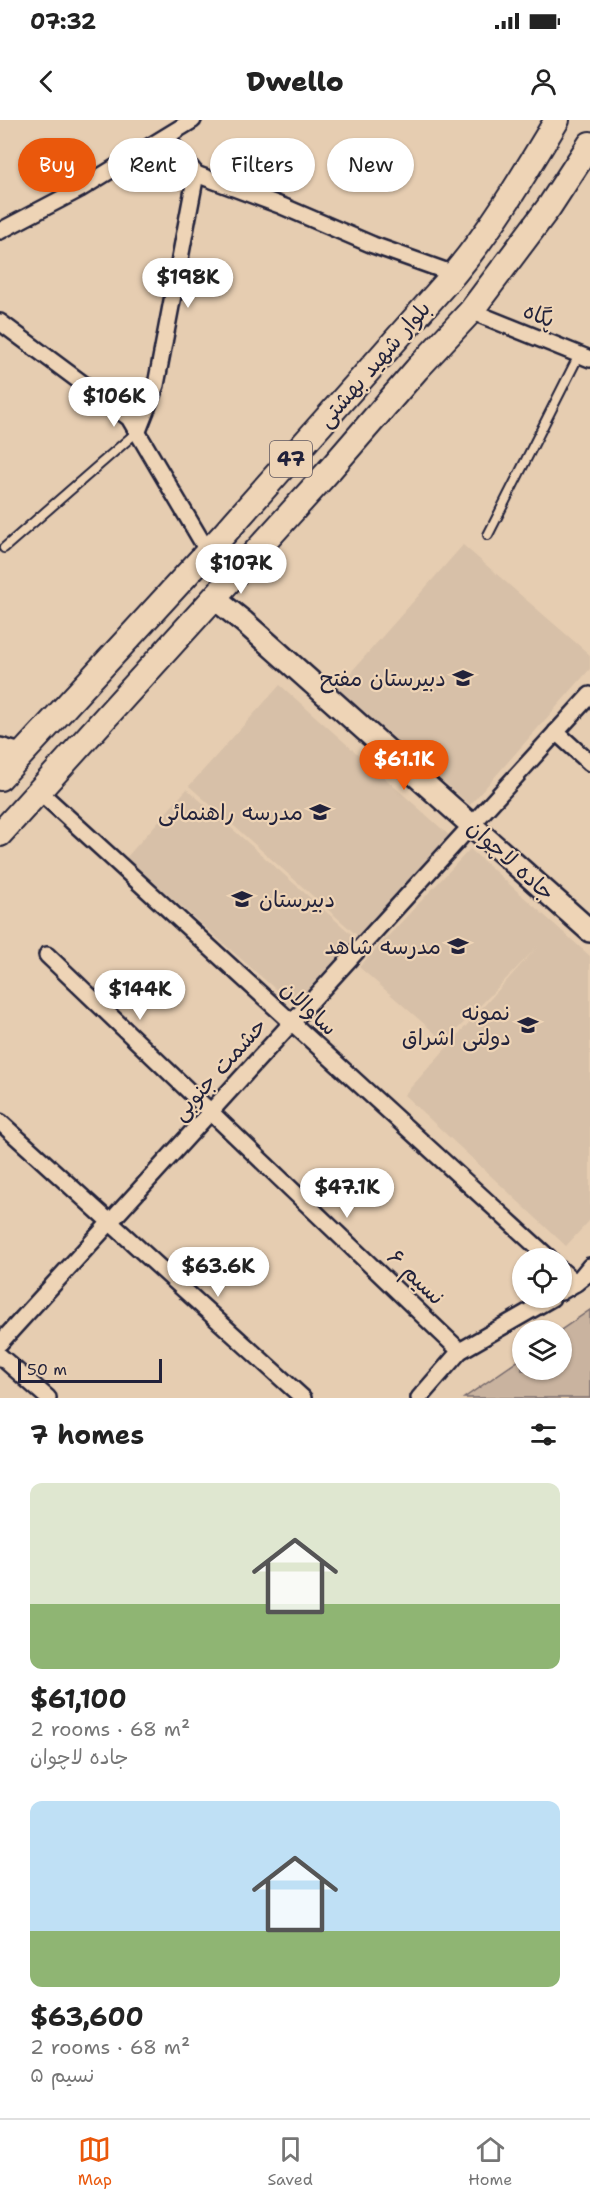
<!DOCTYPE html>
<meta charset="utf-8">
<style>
:root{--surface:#fff;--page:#f6f6f6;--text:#222;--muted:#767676;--line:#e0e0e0;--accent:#ea580c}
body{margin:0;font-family:"Shantell Sans","Playpen Sans Arabic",sans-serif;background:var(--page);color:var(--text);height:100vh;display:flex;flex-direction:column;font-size:22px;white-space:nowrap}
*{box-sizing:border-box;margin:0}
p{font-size:20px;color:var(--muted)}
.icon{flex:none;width:33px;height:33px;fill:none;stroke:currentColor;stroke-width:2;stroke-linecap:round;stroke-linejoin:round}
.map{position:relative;height:1278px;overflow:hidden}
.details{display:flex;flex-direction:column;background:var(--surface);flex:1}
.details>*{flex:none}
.top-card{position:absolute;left:18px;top:18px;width:555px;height:54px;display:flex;gap:12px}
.controls{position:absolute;left:512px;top:1128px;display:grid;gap:12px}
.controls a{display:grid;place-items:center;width:60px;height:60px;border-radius:50%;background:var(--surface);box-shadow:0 2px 4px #0004;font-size:30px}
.scale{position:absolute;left:18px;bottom:15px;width:144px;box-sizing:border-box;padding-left:6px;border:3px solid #22223b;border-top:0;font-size:16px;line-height:21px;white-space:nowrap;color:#22223b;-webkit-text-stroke:4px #eed4b6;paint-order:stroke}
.price{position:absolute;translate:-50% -51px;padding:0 14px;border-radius:21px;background:#fff;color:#222;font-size:20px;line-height:39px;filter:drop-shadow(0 2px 3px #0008)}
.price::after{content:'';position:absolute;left:50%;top:36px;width:18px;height:14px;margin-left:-9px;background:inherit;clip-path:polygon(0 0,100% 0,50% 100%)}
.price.selected{background:var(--accent);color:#fff}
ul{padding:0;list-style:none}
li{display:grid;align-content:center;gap:12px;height:318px;padding:0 30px}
li span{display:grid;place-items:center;height:186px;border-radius:12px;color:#555}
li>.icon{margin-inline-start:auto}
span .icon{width:108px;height:108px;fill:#fffc;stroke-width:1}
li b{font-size:26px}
h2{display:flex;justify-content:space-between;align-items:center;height:72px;padding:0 30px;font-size:26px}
.tag{padding:0 21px;border-radius:27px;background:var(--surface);box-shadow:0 2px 4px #0004;font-size:21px;line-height:54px}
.tag.selected{background:var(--accent);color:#fff}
.status{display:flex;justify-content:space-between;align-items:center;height:42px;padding:0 30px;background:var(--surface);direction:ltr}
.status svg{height:16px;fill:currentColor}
header{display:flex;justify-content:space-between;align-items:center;height:78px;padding:0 30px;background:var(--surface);font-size:27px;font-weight:800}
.tabs{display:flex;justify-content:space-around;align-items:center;height:84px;border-top:2px solid var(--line);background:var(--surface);font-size:16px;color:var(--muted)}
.tabs a{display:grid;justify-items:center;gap:3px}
.tabs .selected{color:var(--accent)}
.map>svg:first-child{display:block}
.built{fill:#d7c0a8}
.green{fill:#c9b39f;stroke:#766a6d;stroke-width:1.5}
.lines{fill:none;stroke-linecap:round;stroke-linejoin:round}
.lane-casing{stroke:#22223b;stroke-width:12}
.street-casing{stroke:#22223b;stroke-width:20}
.secondary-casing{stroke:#22223b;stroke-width:26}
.primary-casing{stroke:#22223b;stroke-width:28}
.lane{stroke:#eed4b6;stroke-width:8}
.street{stroke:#eed4b6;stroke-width:15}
.secondary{stroke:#eed4b6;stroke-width:21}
.primary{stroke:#eed4b6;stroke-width:24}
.labels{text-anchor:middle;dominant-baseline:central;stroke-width:4.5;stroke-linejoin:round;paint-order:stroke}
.shield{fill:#eed4b6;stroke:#5f5760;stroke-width:1.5}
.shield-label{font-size:21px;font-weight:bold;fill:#22223b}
.street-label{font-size:22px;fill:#22223b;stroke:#eed4b6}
.poi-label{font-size:22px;fill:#22223b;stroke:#eed4b6;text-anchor:end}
</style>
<div class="status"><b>07:32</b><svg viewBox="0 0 49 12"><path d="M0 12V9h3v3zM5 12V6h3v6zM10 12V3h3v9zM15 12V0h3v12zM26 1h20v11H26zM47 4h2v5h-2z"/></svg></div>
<header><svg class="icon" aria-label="back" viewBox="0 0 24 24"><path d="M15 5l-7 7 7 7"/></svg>Dwello<svg class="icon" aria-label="person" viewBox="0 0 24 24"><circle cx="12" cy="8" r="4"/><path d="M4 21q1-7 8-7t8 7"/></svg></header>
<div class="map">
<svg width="590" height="1278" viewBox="0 0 590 1278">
<rect width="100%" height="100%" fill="#e6cdb1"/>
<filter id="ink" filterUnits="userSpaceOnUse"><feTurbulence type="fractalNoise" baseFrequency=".0167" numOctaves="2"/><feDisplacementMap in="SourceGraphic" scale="12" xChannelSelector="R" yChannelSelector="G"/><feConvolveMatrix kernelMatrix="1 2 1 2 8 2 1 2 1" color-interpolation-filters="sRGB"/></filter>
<g filter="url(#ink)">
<g class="built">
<polygon points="463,425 590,535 590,549 470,685 337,568"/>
<polygon points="280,565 451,717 360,818 189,666"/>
<polygon points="187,669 358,820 297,888 126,738"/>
<polygon points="470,729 590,836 590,1100 566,1126 404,975 537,827 445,922 359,847"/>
</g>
<polygon class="green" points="590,1190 590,1278 464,1278 522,1238 522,1250 561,1250 561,1210"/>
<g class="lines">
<g class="lane-casing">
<g id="lane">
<polyline points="488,415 579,235"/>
<polyline points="4,428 138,311"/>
</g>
</g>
<g class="street-casing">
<g id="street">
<polyline points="196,54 282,86 373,125 454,154"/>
<polyline points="0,111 80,69 193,0"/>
<polyline points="471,191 590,239"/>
<polyline points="0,202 129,298 208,432"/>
<polyline points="138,311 156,265 196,54 167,18"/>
<polyline points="556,612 590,643"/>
<polyline points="39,671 549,1138"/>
<polyline points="47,835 460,1231"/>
<polyline points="0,1002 303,1278"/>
<polyline points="590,1146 576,1163 590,1152"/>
<polyline points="561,1150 576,1163 561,1172"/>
<polyline points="0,1223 590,575"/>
<polyline points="0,1236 48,1278"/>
<polyline points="419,1278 460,1231 552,1178"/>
</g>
</g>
<g class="secondary-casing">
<g id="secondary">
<polyline points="214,478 244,502 590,811"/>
<polyline points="0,629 21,635"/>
</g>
</g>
<g class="primary-casing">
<g id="primary">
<path d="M0,658L225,413L454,154C494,106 525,53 557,0"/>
<polyline points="0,714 327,353 417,249 471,191 549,87 590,24"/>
</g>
</g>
<use href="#lane" class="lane"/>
<use href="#street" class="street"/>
<use href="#secondary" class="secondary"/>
<use href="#primary" class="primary"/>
</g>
</g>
<defs>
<g id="school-bare" transform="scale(1.62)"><path d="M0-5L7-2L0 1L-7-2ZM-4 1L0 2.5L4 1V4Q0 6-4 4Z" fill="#22223b" stroke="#eed4b6" stroke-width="2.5" paint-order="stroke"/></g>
</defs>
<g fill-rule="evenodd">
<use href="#school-bare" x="463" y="558"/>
<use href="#school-bare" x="320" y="692"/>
<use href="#school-bare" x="242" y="779"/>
<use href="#school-bare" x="458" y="826"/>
<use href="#school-bare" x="528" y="905"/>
</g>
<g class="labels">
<rect class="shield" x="270" y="321" width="42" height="36" rx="4.5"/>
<g class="shield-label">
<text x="291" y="339">47</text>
</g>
<g class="street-label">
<text transform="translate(539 195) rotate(22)">پگاه</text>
<text transform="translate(374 244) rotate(-49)">بلوار شهید بهشتی</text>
<text transform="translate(511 740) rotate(42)">جاده لاچوان</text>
<text transform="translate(309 888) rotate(43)">ساوالان</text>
<text transform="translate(219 949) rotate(-48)">حشمت جنوبی</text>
<text transform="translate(416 1157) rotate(44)">نسیم ۶</text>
</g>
<g class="poi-label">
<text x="446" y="558">دبیرستان مفتح</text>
<text x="303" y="692">مدرسه راهنمائی</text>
<text x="259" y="779" text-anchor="start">دبیرستان</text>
<text x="441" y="826">مدرسه شاهد</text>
<text x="511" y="892">نمونه<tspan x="511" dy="25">دولتی اشراق</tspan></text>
</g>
</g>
</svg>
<div class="controls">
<a><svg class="icon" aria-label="locate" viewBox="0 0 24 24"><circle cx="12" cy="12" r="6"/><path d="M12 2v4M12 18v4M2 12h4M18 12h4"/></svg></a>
<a><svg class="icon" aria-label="layers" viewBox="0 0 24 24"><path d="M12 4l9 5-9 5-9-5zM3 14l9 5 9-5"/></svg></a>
</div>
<div class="scale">50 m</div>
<b class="price" style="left:188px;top:189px">$198K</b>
<b class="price" style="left:114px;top:308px">$106K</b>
<b class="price" style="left:241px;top:475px">$107K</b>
<b class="price selected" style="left:404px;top:671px">$61.1K</b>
<b class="price" style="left:140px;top:901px">$144K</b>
<b class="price" style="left:347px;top:1099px">$47.1K</b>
<b class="price" style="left:218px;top:1178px">$63.6K</b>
<div class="top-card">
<a class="tag selected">Buy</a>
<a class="tag">Rent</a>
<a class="tag">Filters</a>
<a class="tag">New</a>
</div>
</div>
<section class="details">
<h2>7 homes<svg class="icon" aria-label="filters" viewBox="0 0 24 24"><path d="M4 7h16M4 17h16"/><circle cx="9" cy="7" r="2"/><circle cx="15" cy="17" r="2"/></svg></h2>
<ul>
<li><span style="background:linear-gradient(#dfe7d0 65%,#8fb573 0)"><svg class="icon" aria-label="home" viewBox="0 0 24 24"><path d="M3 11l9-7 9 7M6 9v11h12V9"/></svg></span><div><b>$61,100</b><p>2 rooms · 68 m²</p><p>جاده لاچوان</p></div></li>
<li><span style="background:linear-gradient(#bfe0f5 70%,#8fb573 0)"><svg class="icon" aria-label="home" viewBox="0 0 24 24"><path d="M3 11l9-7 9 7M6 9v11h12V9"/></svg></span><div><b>$63,600</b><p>2 rooms · 68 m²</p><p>نسیم ۵</p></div></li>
</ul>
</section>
<nav class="tabs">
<a class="selected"><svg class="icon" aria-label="map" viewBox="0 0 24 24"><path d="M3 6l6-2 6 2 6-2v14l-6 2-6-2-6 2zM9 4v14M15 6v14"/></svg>Map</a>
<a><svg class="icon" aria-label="saved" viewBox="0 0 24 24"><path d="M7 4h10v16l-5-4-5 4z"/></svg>Saved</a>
<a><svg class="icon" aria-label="home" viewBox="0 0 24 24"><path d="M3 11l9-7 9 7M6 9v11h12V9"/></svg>Home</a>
</nav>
